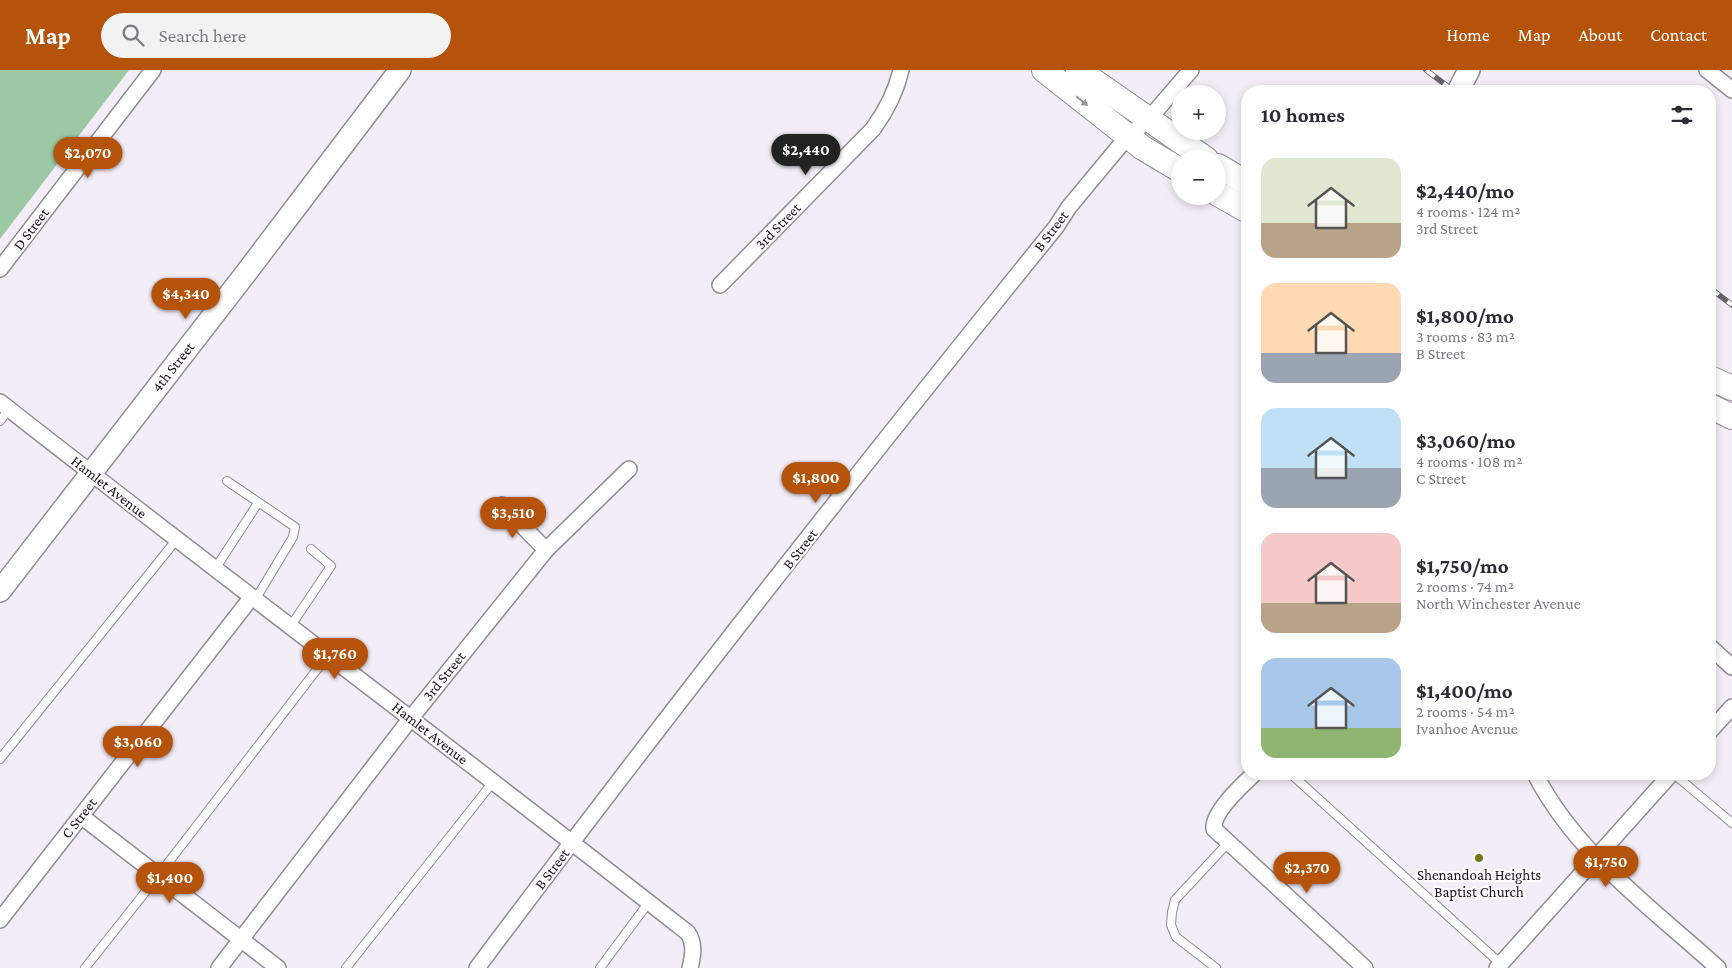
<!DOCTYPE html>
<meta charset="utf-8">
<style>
:root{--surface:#fff;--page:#f2f2f3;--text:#2b2b33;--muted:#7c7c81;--accent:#b45309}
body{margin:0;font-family:"Crimson Pro",serif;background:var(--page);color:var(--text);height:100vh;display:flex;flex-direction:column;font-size:19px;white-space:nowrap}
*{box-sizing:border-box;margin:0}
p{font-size:16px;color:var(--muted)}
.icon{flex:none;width:28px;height:28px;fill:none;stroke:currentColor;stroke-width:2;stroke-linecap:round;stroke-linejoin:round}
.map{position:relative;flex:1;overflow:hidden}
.drawer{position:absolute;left:1241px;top:15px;width:475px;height:695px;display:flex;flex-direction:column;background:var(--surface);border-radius:20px;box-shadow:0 2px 8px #0003}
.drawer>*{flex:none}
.buttons{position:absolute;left:1171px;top:15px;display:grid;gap:10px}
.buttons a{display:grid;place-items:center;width:55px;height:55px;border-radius:50%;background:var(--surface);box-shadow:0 2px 8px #0003;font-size:25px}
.price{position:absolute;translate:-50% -42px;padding:0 11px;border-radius:18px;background:var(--accent);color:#fff;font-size:16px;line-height:32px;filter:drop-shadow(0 1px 2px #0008)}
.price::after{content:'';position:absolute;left:50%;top:30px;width:15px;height:11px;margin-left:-8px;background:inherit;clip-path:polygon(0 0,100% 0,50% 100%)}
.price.current{background:#222;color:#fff}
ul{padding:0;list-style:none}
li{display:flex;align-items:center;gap:15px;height:125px;padding:0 20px}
li span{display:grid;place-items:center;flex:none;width:140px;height:100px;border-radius:15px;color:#555}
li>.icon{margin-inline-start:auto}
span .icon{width:60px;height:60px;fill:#fffc;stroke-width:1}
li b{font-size:21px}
h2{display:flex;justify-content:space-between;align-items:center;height:60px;padding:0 20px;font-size:21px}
header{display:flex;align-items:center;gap:30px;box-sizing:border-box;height:70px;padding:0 25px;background:var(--accent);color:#fff}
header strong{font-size:24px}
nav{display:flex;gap:28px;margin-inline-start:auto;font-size:18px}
.search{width:350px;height:45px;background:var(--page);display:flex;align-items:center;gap:12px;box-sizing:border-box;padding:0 18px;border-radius:28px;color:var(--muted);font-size:19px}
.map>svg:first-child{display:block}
.forest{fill:#9cc8a4}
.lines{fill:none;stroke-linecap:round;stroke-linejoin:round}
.lane-casing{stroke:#938c97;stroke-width:10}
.street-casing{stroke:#938c97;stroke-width:18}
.secondary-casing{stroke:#938c97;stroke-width:24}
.primary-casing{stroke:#938c97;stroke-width:26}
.lane{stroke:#fff;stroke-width:8}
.street{stroke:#fff;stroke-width:15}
.secondary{stroke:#fff;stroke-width:21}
.primary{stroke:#fff;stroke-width:24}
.rail-casing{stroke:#67636a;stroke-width:5.5}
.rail{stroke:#fefcff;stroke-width:4;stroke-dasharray:11;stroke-linecap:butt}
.oneway{fill:#979698}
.poi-dot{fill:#76761d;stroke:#fefcff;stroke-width:2}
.labels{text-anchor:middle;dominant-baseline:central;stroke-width:4.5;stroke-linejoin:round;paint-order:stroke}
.street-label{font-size:15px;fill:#171519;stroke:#fefcff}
.poi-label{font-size:15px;fill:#171519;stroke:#fefcff}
</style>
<header>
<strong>Map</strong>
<div class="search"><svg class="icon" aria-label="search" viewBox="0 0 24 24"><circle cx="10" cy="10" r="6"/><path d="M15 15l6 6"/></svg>Search here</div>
<nav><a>Home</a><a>Map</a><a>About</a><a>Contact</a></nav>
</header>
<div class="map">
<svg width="1732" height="898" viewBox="0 0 1732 898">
<rect width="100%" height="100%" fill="#f3edf8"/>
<polygon class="forest" points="0,0 129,0 0,169"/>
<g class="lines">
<g class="lane-casing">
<g id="lane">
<polyline points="0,351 9,339"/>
<polyline points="227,411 295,457 293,467 255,530"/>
<polyline points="215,499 258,433"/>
<polyline points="290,557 331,496 311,479"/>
<polyline points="0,689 177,469"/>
<polyline points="1291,704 1501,894"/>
<polyline points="1674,704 1732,753"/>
<polyline points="85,898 158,806 328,585"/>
<polyline points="346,898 493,712"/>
<polyline points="600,898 649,832"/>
<polyline points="1216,898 1176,867 1171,855 1172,842 1175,830 1228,773"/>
</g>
</g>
<g class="street-casing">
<g id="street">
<polyline points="1707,0 1732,20"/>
<polyline points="0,199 153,0"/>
<path d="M720,215L873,59C886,41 896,22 901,0"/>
<path d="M0,332C228,511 460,684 688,863C695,874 693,886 690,898"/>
<polyline points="502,435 546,480"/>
<polyline points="1710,577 1732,597"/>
<polyline points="1710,661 1732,637"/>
<path d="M1254,704C1242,715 1212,743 1214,759L1365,898"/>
<path d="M1535,704C1576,784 1653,839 1718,898"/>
<polyline points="81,746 278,898"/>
<polyline points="0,850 251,528"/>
<polyline points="219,898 411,648 546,480 629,399"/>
<path d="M477,898C665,647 859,400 1056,157L1069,137L1128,66L1148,50L1191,0"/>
<polyline points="1497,898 1671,704"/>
</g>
</g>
<g class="secondary-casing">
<g id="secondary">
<polyline points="1458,21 1469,0"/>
<polyline points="0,521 246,203 400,0"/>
</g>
</g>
<g class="primary-casing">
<g id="primary">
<polyline points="1044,0 1143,78 1180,100"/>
<polyline points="1078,0 1206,89"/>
<polyline points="1218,96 1248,114"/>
<polyline points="1218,124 1248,141"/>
<polyline points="1710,308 1732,318"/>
<polyline points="1710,336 1732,347"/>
</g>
</g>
<use href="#lane" class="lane"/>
<use href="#street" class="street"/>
<use href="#secondary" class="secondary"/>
<use href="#primary" class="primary"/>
<g class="rail-casing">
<g id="rail">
<polyline points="1426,0 1454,21"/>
<polyline points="1710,218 1732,235"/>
</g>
</g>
<use href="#rail" class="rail"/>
</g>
<defs><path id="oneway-solid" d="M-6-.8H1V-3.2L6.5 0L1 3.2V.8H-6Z" transform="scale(1.25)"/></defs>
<use class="oneway" href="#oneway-solid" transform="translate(1082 31) rotate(39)"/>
<circle class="poi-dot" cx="1479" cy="788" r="5"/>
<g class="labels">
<g class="street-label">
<text transform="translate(778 156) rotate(-46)">3rd Street</text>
<text transform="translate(31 159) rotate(-53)">D Street</text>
<text transform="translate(1051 161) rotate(-53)">B Street</text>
<text transform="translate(173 297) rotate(-52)">4th Street</text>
<text transform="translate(109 417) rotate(38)">Hamlet Avenue</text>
<text transform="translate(800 479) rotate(-52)">B Street</text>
<text transform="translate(444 606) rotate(-51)">3rd Street</text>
<text transform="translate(430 663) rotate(38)">Hamlet Avenue</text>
<text transform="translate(79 748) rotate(-52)">C Street</text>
<text transform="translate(552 799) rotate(-53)">B Street</text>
</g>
<g class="poi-label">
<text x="1479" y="805">Shenandoah Heights<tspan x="1479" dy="17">Baptist Church</tspan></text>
</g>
</g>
</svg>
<div class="buttons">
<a>+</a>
<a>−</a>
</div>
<b class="price current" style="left:806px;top:106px">$2,440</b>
<b class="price" style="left:88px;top:109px">$2,070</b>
<b class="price" style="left:186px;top:250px">$4,340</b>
<b class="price" style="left:816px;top:434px">$1,800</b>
<b class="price" style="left:513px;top:469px">$3,510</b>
<b class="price" style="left:335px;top:610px">$1,760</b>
<b class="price" style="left:138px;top:698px">$3,060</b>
<b class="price" style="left:1606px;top:818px">$1,750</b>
<b class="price" style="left:1307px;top:824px">$2,370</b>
<b class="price" style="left:170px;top:834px">$1,400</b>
<section class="drawer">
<h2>10 homes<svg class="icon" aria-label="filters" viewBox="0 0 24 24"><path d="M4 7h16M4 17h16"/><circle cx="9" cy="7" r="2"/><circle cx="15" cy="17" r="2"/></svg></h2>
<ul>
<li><span style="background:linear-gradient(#dfe7d0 65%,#b9a48a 0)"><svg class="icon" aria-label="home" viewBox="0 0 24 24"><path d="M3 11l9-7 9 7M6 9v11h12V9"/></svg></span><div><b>$2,440/mo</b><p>4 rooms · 124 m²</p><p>3rd Street</p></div></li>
<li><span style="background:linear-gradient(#ffd9b3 70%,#9aa5b1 0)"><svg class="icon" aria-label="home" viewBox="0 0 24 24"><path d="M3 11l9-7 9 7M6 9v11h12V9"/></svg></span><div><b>$1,800/mo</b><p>3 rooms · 83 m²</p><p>B Street</p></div></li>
<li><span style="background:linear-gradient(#bfe0f5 60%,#9aa5b1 0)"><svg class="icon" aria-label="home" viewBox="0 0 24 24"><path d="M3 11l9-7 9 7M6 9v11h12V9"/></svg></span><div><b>$3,060/mo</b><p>4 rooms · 108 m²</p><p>C Street</p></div></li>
<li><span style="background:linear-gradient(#f6c9c9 70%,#b9a48a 0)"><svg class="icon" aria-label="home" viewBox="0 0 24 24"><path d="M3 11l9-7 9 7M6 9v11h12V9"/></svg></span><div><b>$1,750/mo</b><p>2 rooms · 74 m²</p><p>North Winchester Avenue</p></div></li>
<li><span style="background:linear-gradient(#a9c7e8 70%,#8fb573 0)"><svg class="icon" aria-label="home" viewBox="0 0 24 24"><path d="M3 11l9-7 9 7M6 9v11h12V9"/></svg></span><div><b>$1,400/mo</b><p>2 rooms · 54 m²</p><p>Ivanhoe Avenue</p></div></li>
</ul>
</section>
</div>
